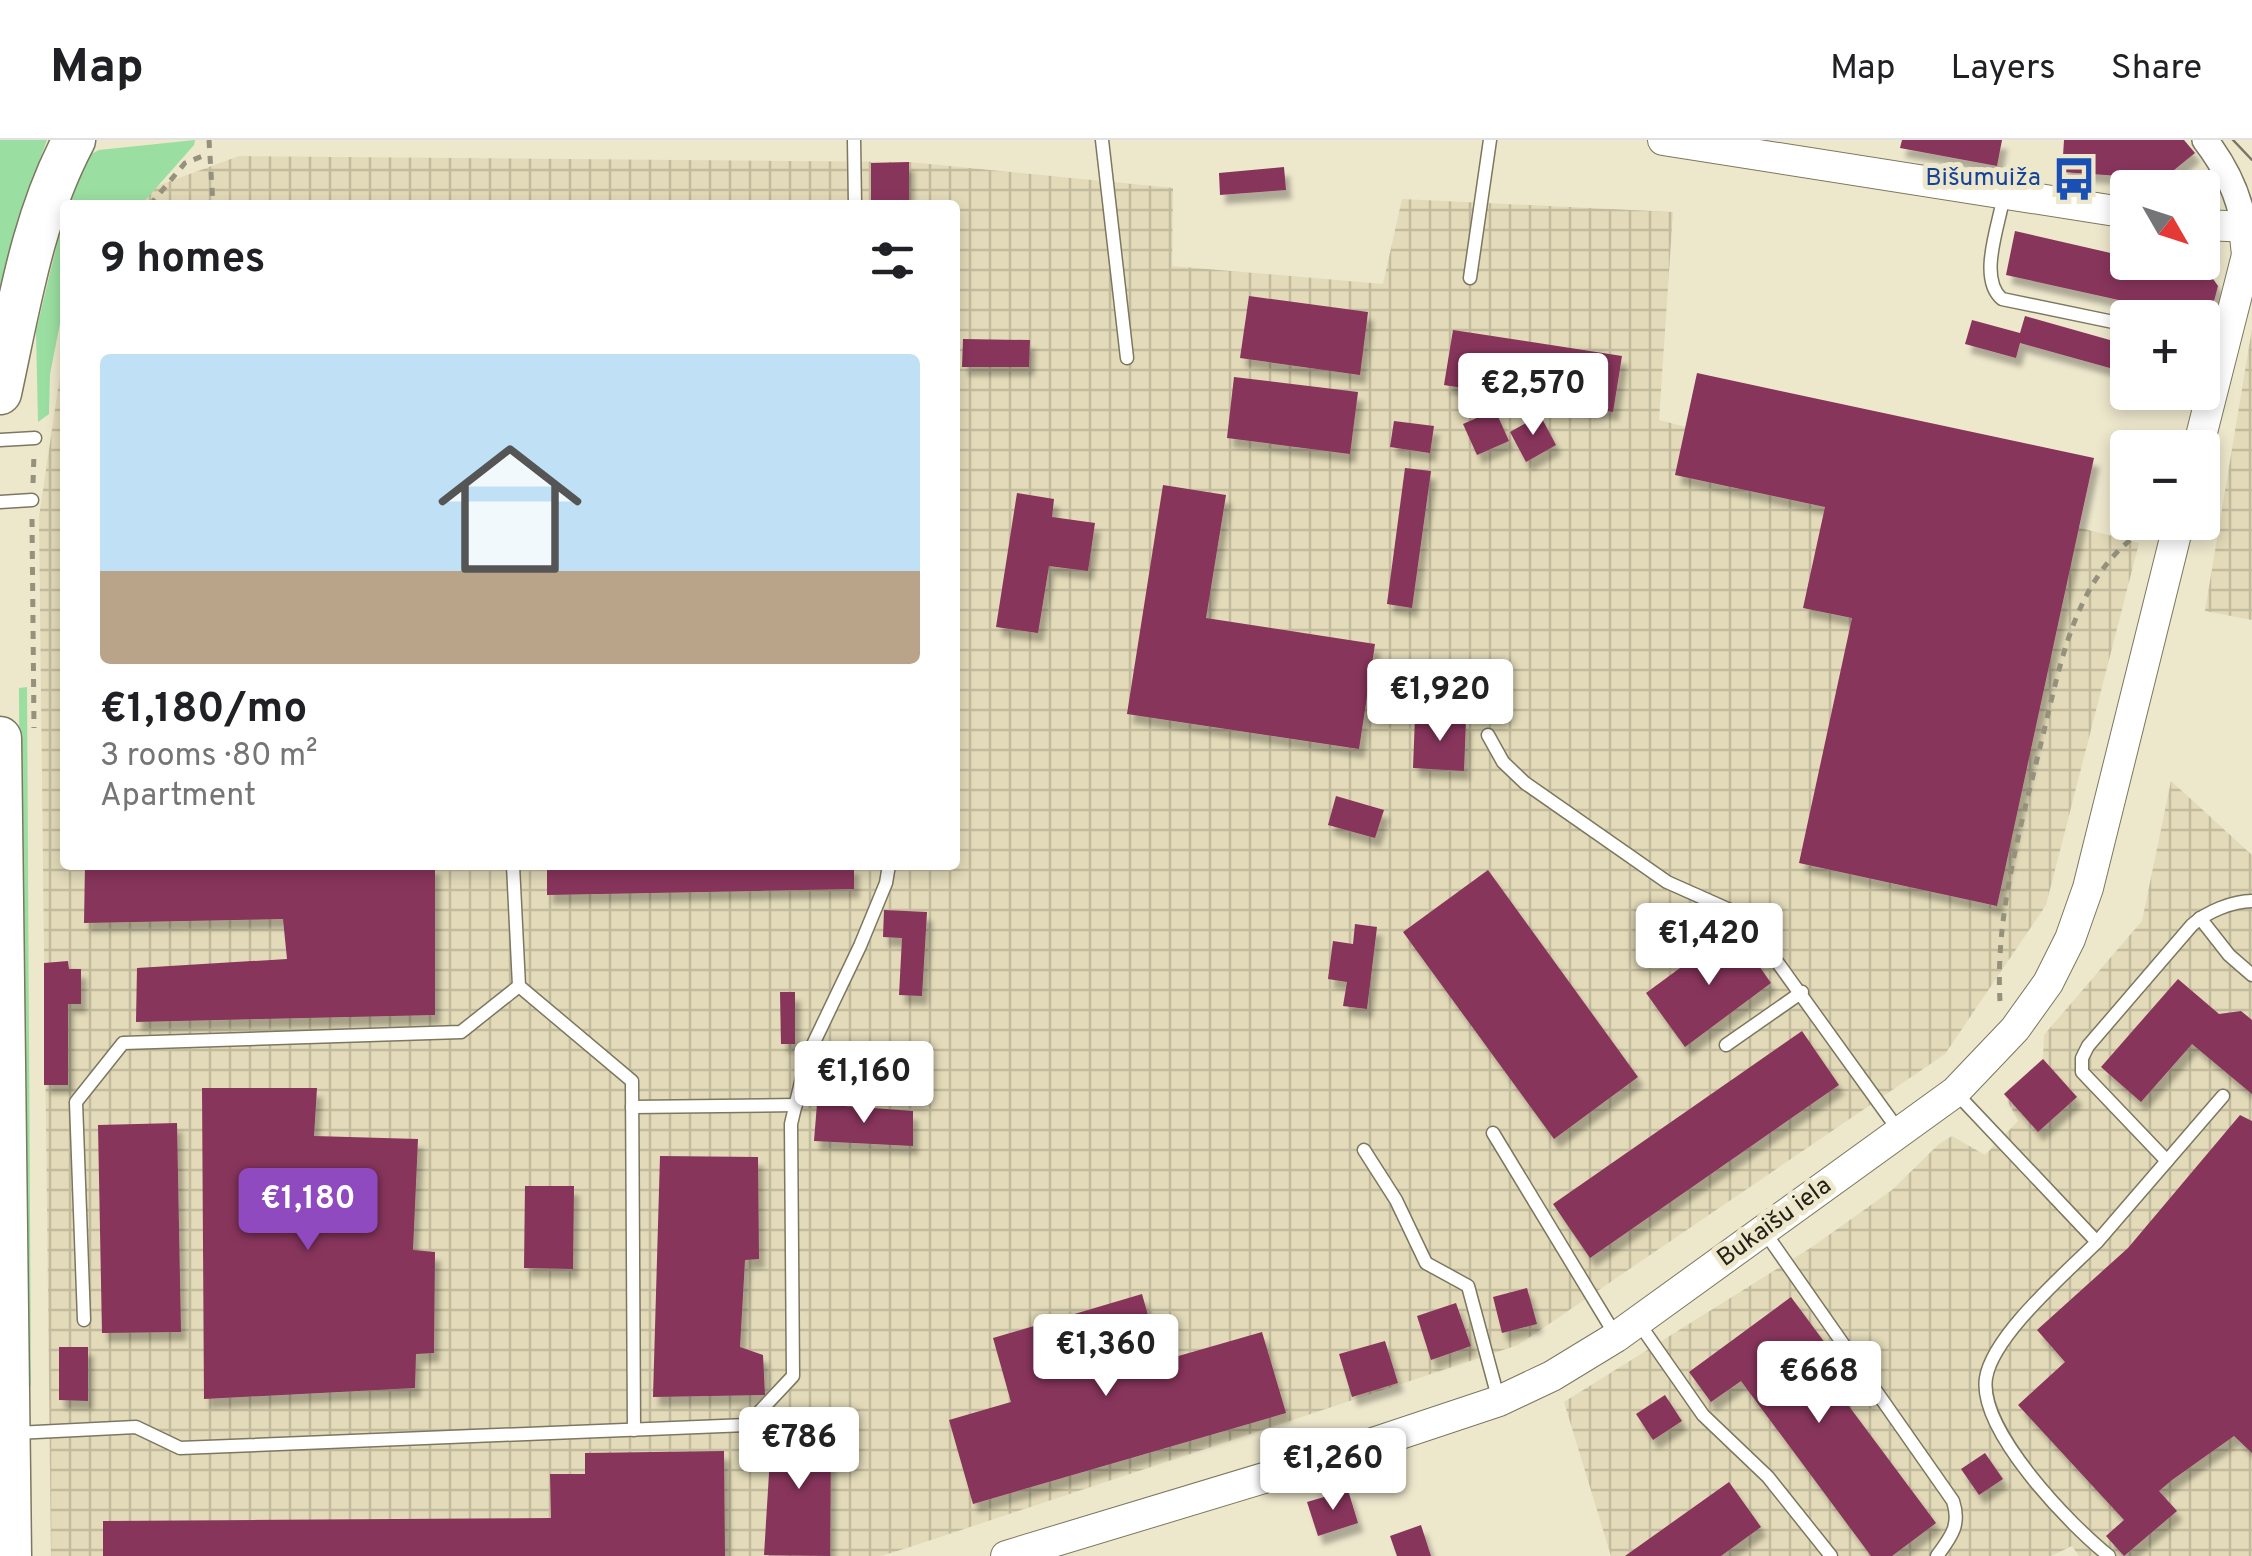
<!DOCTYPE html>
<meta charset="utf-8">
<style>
:root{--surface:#fff;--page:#f6f6f6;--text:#202124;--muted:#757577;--line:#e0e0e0;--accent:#8e4abe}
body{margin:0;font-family:Overpass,sans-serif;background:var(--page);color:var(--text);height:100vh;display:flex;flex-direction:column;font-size:38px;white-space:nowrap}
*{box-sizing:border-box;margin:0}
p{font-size:32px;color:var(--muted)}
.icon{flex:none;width:55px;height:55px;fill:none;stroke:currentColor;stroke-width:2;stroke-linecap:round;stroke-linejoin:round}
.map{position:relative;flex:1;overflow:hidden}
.details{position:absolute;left:60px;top:60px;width:900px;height:670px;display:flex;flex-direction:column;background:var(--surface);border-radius:10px;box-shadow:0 5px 15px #0003}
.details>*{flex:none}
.needle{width:65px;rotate:129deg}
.buttons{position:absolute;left:2110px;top:30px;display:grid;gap:20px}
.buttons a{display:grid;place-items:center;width:110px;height:110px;border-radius:10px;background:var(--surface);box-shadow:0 5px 15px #0003;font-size:50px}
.price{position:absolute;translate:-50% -85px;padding:0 22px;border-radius:10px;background:#fff;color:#222;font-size:32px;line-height:65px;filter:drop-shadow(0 2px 5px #0008)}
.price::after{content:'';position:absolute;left:50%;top:60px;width:30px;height:22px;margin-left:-15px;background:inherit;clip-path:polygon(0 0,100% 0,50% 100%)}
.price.current{background:var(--accent);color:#fff}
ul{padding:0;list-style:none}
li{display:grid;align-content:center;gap:20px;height:530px;padding:0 40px}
li span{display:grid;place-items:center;height:310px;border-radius:10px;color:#555}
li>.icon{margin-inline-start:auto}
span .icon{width:180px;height:180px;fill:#fffc;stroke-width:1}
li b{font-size:42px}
h2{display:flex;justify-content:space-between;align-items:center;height:120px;padding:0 40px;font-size:42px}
header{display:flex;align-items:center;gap:60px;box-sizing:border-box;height:140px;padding:0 50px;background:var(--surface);border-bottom:2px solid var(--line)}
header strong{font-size:48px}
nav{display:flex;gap:55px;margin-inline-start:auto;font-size:35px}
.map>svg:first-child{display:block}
.industrial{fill:url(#industrial-grid)}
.grass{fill:#9bdea1}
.building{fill:#88345c;filter:url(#shadow)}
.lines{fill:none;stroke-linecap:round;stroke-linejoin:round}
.service-casing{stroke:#7c775f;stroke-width:15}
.minor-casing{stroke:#7c775f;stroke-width:28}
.tertiary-casing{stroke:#7c775f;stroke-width:32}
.trunk-casing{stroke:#7c775f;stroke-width:45}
.path{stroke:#95917d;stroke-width:5;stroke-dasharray:8 8;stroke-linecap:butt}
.service{stroke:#fff;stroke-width:12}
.minor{stroke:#fff;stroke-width:25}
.tertiary{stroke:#fff;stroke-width:30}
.trunk{stroke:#fff;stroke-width:42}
.tram{stroke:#7a7665;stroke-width:2.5}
.labels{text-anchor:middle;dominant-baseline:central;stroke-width:10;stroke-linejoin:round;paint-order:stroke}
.transit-label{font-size:25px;fill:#164399;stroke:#ede7cc;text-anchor:end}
.street-label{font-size:25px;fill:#242218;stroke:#ede7cc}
</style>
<header>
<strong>Map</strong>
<nav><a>Map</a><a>Layers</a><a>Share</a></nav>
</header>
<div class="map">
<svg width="2252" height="1416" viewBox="0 0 2252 1416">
<defs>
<pattern id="industrial-grid" width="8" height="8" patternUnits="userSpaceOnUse" patternTransform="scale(2.5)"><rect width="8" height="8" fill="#e2dab8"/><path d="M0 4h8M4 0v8" fill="none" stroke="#c2bb9d"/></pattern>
<filter id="shadow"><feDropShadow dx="5.5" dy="9" stdDeviation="2.5" flood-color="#0004"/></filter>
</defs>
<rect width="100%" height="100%" fill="#ede7cc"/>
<g class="industrial">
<polygon points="239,16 909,22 1173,48 1172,126 1383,144 1402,59 1673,72 1659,280 2139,403 2046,765 1945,914 1518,1205 910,1407 881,1416 51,1416 39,377 65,202 65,725 955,725 955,65 105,65"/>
<polygon points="2252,189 2252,480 2205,471"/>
<polygon points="2171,641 2252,715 2252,1416 2079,1416 2072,1406 2051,1416 1611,1416 1564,1262 1812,1107 1892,1050 1939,1004 1952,996 1985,1015 2018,981 2004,954 2043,919 2044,895 2142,781"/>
</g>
<g class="grass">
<polygon points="0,0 47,0 24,63 0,159"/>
<polygon points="195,0 194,5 141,65 67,65 89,15 99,10"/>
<polygon points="65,71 65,158 50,234 49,274 38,282 36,191"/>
<polygon points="27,547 31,1247 22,1229 19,548"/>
</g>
<g class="building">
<polygon points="1902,0 2002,0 1997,26 1900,8"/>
<polygon points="2064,0 2184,0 2195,13 2163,39 2062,32"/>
<polygon points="909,22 909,65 871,65 871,23"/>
<polygon points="1284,27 1286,50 1220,55 1219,33"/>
<polygon points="2015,91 2128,117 2128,122 2151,122 2211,136 2218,146 2209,180 2006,135"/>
<polygon points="1249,156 1368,172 1360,235 1240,218"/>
<polygon points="2025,176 2124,204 2117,230 2020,203 2016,218 1965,204 1972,180 2020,193"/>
<polygon points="1453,190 1622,216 1613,272 1444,245"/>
<polygon points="963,199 1030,200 1029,227 962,227"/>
<polygon points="1697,233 2094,318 1997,766 1799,723 1852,478 1803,468 1825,367 1675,335"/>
<polygon points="1234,237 1358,252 1350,314 1227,298"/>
<polygon points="1495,270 1509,301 1477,315 1463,284"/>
<polygon points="1540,275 1556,305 1526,322 1510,292"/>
<polygon points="1394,281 1434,286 1430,313 1390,307"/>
<polygon points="1405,328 1431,331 1412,468 1387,464"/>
<polygon points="1163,345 1226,355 1206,478 1375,504 1359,609 1127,574"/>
<polygon points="1017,353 1054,359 1052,377 1095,383 1088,431 1049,426 1038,493 996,487"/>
<polygon points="1415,577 1466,580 1464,631 1413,628"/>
<polygon points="1336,656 1384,670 1375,698 1328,685"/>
<polygon points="85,725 435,725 435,875 136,882 137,828 287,819 283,779 84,783"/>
<polygon points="547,725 854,725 854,749 547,755"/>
<polygon points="1488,730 1638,937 1554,999 1403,792"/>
<polygon points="884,770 927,772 922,856 899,855 902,798 883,797"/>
<polygon points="1355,784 1377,787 1367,869 1343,866 1347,842 1328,839 1333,801 1353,804"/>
<polygon points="1733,789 1771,843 1685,907 1646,853"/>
<polygon points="68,821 69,829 81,829 81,864 68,864 68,945 44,945 44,823"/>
<polygon points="2178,839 2219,874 2241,871 2252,880 2252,954 2192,904 2141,962 2101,927"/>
<polygon points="780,852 795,852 795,904 781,904"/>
<polygon points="1802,891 1839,945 1590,1118 1553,1064"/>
<polygon points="2043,919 2077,957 2038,992 2004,954"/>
<polygon points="202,948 317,948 314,996 418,999 413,1110 435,1112 434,1213 416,1214 415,1248 204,1259"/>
<polygon points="817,964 913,971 913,1006 814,1001"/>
<polygon points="2240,975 2252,981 2252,1313 2234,1296 2172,1340 2159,1351 2177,1371 2124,1416 2106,1396 2124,1380 2018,1265 2065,1222 2037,1190 2128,1108"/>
<polygon points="177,983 181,1192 102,1193 98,985"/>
<polygon points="660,1016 758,1017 759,1119 745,1120 740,1207 763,1215 765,1255 653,1257"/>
<polygon points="525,1046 574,1046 573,1129 524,1128"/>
<polygon points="1527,1148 1537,1184 1502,1193 1493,1157"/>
<polygon points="1142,1154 1161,1221 1262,1192 1286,1273 973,1364 949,1280 1011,1262 993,1198"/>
<polygon points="1791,1157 1831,1211 1816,1222 1936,1383 1892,1416 1871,1416 1741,1241 1711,1262 1689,1232"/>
<polygon points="1456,1163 1471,1206 1431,1220 1417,1176"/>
<polygon points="1385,1201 1398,1243 1352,1257 1339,1214"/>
<polygon points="59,1207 88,1207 88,1261 59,1260"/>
<polygon points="1665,1255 1682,1281 1653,1300 1636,1274"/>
<polygon points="772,1285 831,1289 830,1416 764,1415"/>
<polygon points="724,1311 725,1416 103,1416 103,1381 551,1378 550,1334 585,1334 585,1313"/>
<polygon points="1985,1313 2003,1339 1979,1355 1961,1329"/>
<polygon points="1729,1342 1761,1387 1721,1416 1625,1416"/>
<polygon points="1348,1350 1358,1383 1318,1396 1307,1362"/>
<polygon points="1421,1385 1431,1416 1397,1416 1390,1396"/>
</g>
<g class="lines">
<g class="service-casing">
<g id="service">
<polyline points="854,0 855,65"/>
<polyline points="1102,0 1127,218"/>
<path d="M2004,54C2000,83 1977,138 2002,159L2118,183"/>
<polyline points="1470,138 1490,0"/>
<polyline points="0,300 35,298"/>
<polyline points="0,362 32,360"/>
<polyline points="1488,595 1503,622 1525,643 1667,742 1730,770 1752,787 1899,991"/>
<polyline points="513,725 519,846 632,941 634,1290"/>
<polyline points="2200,778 2229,815 2252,835"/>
<polyline points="1726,905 1802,852"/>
<path d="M1957,954L2097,1102C2066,1133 1993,1195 1986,1238C1978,1290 2070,1385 2109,1416"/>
<polyline points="632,967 796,965"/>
<polyline points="1493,993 1616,1196"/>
<polyline points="1364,1010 1396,1060 1426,1123 1468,1146 1499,1261"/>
<path d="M2167,1021L2082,932V918L2088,906L2192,785C2206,772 2233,761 2252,761"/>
<path d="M1764,1091L1953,1361C1961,1385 1951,1397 1937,1416"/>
<polyline points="2097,1102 2223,956"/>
<polyline points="84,1180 76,962 123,903 461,892 519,846"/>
<polyline points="1638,1182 1703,1275 1768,1337 1831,1416"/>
<polyline points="16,1293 136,1287 180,1308 747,1285 793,1236 791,984 807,917 860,806 886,743 889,725"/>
</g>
</g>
<g class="minor-casing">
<path id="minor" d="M2205,0C2225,26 2239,54 2244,86"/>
</g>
<g class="tertiary-casing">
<g id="tertiary">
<polyline points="1663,0 2128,73"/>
<polyline points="2202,85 2252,87"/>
<polyline points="2198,308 2247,115 2244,86"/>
<polyline points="1006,1416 1307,1325 1499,1261 1552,1236 1616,1197 1955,952 2015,889 2048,843 2070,799 2088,748 2179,382"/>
</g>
</g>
<g class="trunk-casing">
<g id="trunk">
<path d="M0,253C19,166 32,79 74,0"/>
<polyline points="0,598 10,1416"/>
</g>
</g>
<g class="path">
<polyline points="209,0 213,65"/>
<polyline points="150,65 185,23 208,14"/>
<polyline points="33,343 34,314"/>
<polyline points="2202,362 2210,331"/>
<polyline points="32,379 34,588"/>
<path d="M2000,861C1995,774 2021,686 2041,603C2054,551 2064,495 2090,449C2103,426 2124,400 2148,389"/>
</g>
<use href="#service" class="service"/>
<use href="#minor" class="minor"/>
<use href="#tertiary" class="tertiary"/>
<use href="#trunk" class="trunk"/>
<polyline class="tram" points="2233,0 2252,20"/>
</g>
<defs>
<g id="bus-bare" transform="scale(3.45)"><path d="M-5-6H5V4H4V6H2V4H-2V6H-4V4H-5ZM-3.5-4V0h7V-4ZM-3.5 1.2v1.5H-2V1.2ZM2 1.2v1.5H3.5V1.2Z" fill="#1a4fb4" stroke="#ede7cc" stroke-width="2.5" paint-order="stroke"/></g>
</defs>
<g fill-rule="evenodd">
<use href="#bus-bare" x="2074" y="39"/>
</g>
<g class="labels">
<g class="transit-label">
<text x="2041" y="39">Bišumuiža</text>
</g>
<g class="street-label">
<text transform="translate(1775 1083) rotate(-36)">Bukaišu iela</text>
</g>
</g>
</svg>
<div class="buttons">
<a><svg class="needle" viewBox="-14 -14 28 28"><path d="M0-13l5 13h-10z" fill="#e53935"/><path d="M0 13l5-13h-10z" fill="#757577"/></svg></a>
<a>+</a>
<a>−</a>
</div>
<b class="price" style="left:1533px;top:298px">€2,570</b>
<b class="price" style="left:1440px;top:604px">€1,920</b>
<b class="price" style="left:1709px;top:848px">€1,420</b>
<b class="price" style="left:864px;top:986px">€1,160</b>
<b class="price current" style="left:308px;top:1113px">€1,180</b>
<b class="price" style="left:1106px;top:1259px">€1,360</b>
<b class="price" style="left:1819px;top:1286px">€668</b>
<b class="price" style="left:799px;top:1352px">€786</b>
<b class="price" style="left:1333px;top:1373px">€1,260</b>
<section class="details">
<h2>9 homes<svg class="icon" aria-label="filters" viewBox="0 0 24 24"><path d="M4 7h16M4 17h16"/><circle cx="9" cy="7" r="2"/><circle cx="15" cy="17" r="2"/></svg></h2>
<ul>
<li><span style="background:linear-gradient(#bfe0f5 70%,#b9a48a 0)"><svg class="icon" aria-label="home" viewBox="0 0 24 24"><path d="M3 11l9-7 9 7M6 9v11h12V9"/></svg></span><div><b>€1,180/mo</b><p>3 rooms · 80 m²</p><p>Apartment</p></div></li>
</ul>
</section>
</div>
